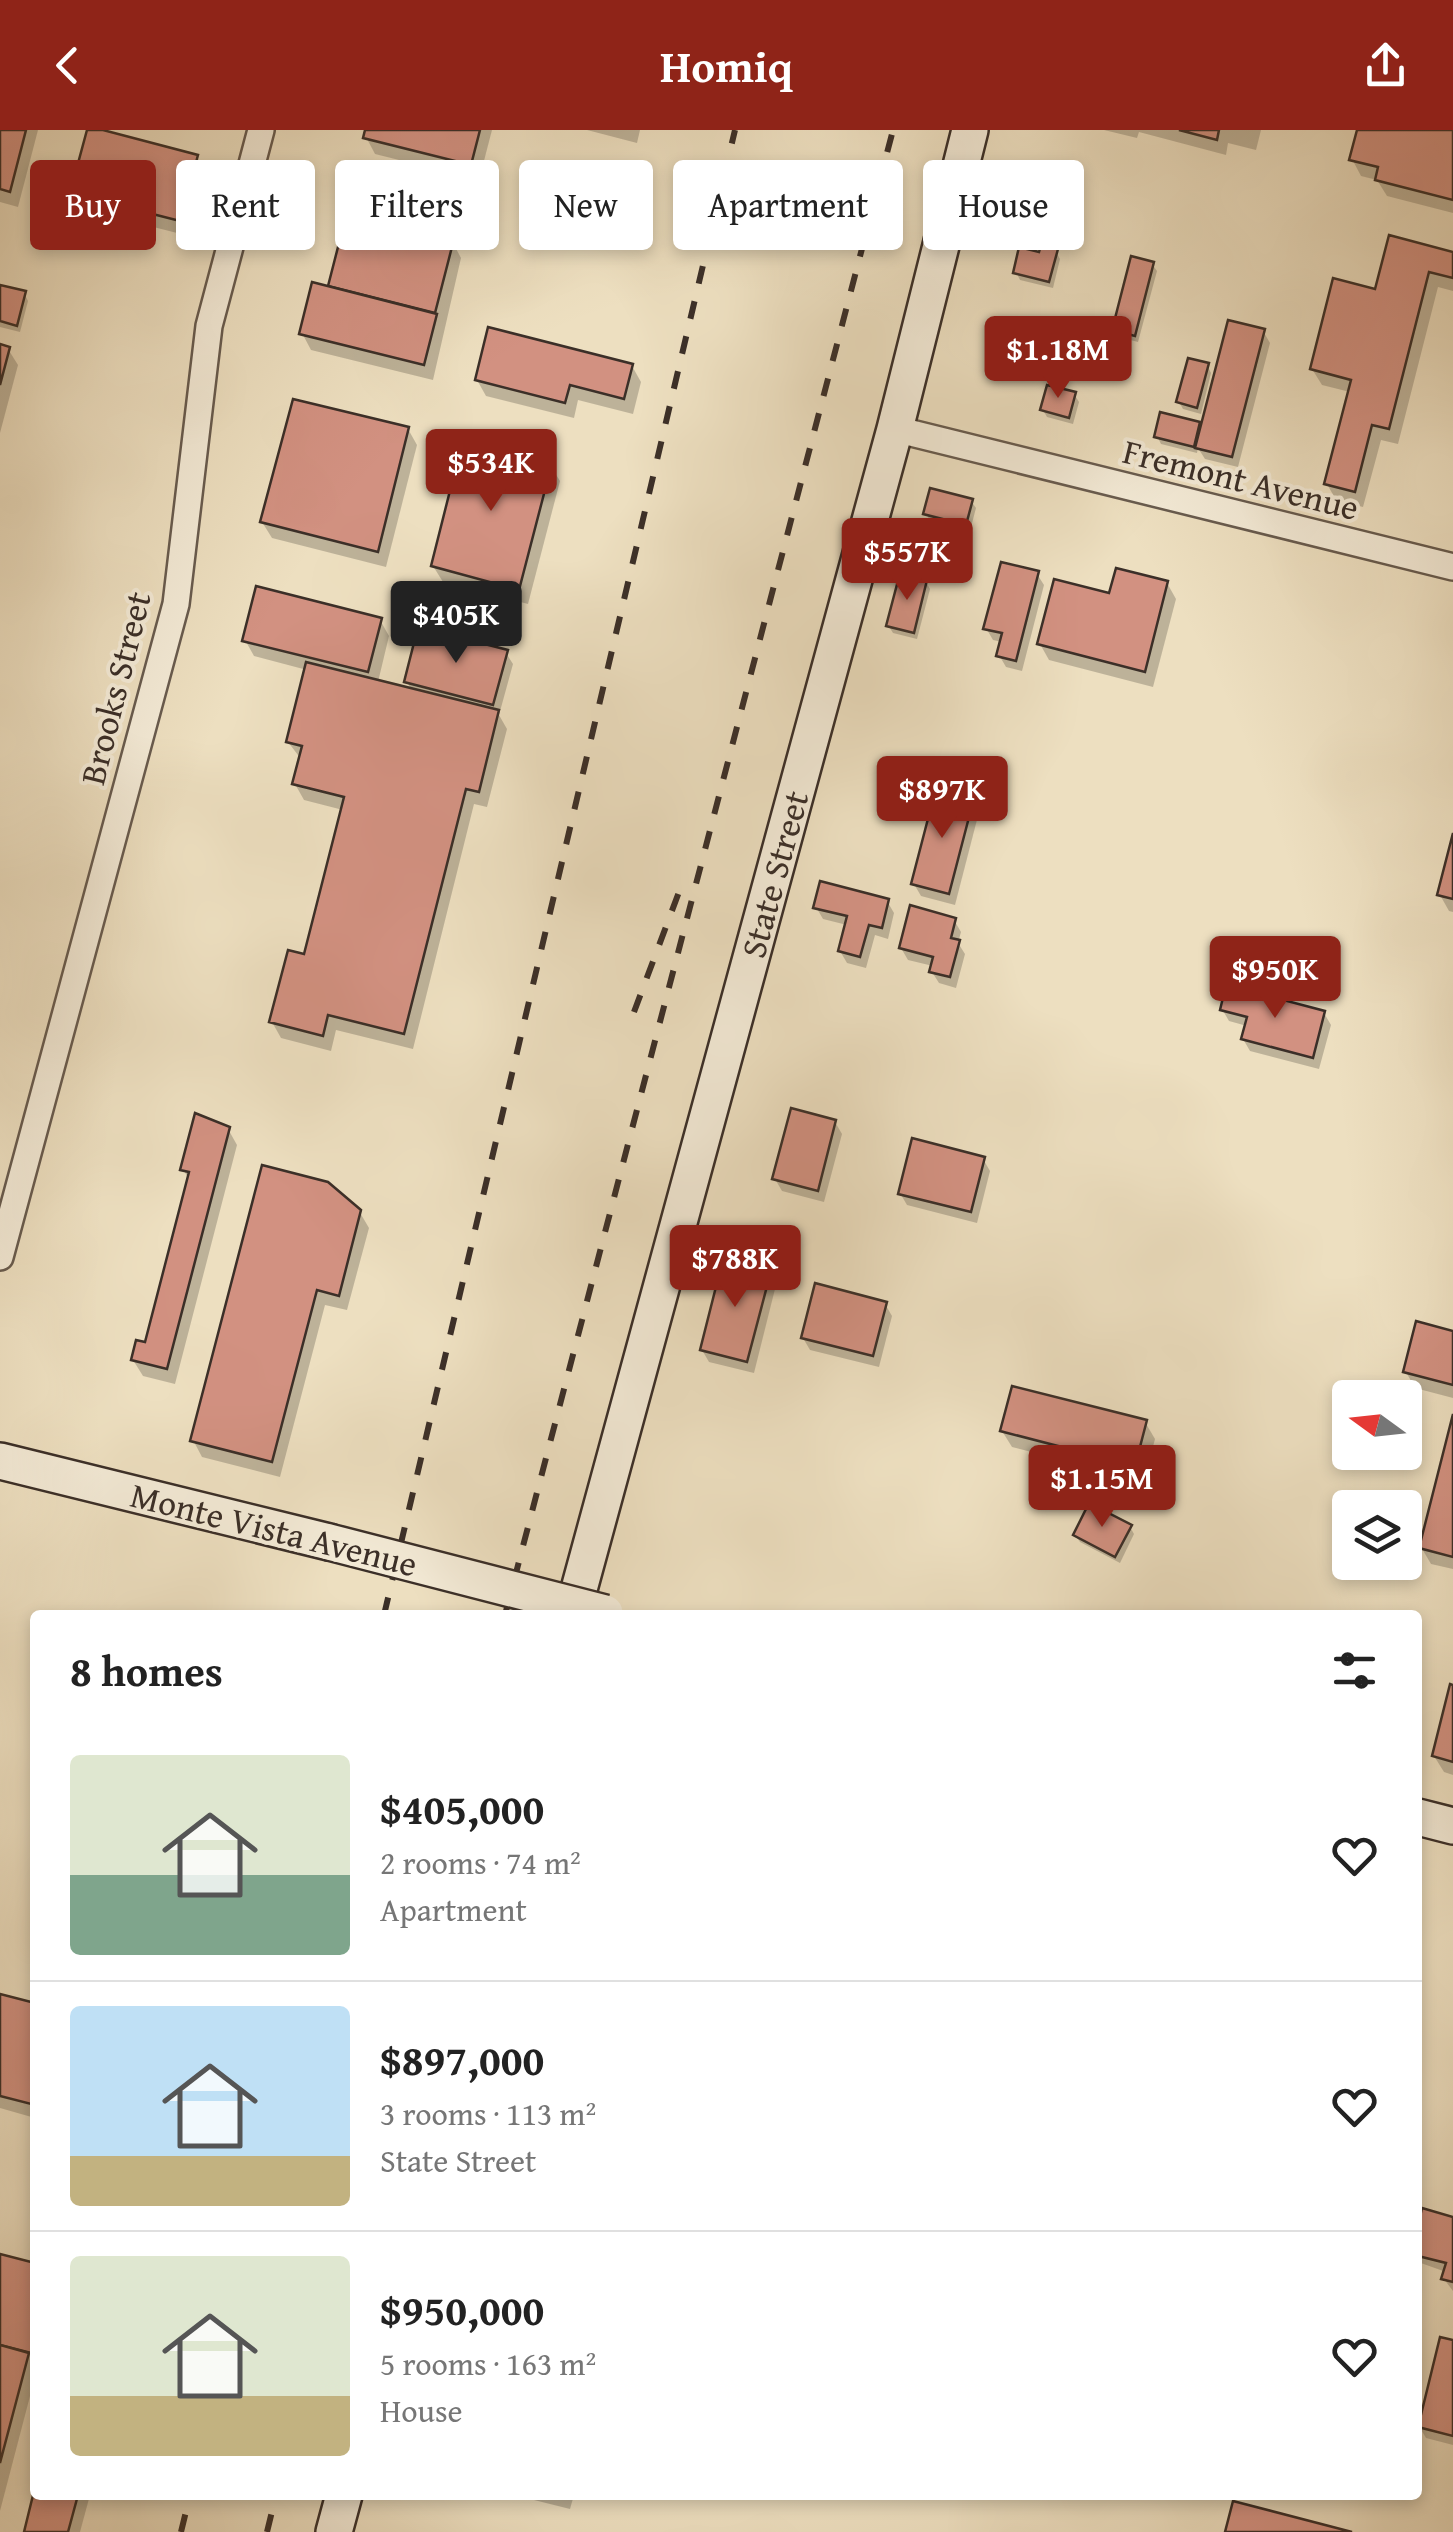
<!DOCTYPE html>
<meta charset="utf-8">
<style>
:root{--surface:#fff;--page:#f6f6f6;--text:#222;--muted:#767676;--line:#e0e0e0;--accent:#8f2418}
body{margin:0;font-family:"Gentium Book Plus",serif;background:var(--page);color:var(--text);height:100vh;display:flex;flex-direction:column;font-size:38px;white-space:nowrap}
*{box-sizing:border-box;margin:0}
p{font-size:32px;color:var(--muted)}
.icon{flex:none;width:55px;height:55px;fill:none;stroke:currentColor;stroke-width:2;stroke-linecap:round;stroke-linejoin:round}
.map{position:relative;flex:1;overflow:hidden}
.drawer{position:absolute;left:30px;top:1480px;width:1392px;height:890px;display:flex;flex-direction:column;background:var(--surface);border-radius:10px;box-shadow:0 5px 15px #0003}
.drawer>*{flex:none}
.hud{position:absolute;left:30px;top:30px;width:1395px;height:90px;display:flex;gap:20px}
.needle{width:65px;rotate:285deg}
.tools{position:absolute;left:1332px;top:1250px;display:grid;gap:20px}
.tools a{display:grid;place-items:center;width:90px;height:90px;border-radius:10px;background:var(--surface);box-shadow:0 5px 15px #0003;font-size:50px}
.price{position:absolute;translate:-50% -85px;padding:0 22px;border-radius:10px;background:var(--accent);color:#fff;font-size:32px;line-height:65px;filter:drop-shadow(0 2px 5px #0008)}
.price::after{content:'';position:absolute;left:50%;top:60px;width:30px;height:22px;margin-left:-15px;background:inherit;clip-path:polygon(0 0,100% 0,50% 100%)}
.price.on{background:#222;color:#fff}
ul{padding:0;list-style:none}
li{display:flex;align-items:center;gap:30px;height:250px;padding:0 40px}
li+li{border-top:2px solid var(--line)}
li span{display:grid;place-items:center;flex:none;width:280px;height:200px;border-radius:10px;color:#555}
li>.icon{margin-inline-start:auto}
span .icon{width:120px;height:120px;fill:#fffc;stroke-width:1}
li b{font-size:42px}
h2{display:flex;justify-content:space-between;align-items:center;height:120px;padding:0 40px;font-size:42px}
.pill{padding:0 35px;border-radius:10px;background:var(--surface);box-shadow:0 5px 15px #0003;font-size:35px;line-height:90px}
.pill.on{background:var(--accent);color:#fff}
header{display:flex;justify-content:space-between;align-items:center;height:130px;padding:0 40px;background:var(--accent);color:#fff;font-size:45px;font-weight:700}
.map>svg:first-child{display:block}
.shadow{fill:#0003}
.building{fill:#d29181;stroke:#3b2f28;stroke-width:2.5}
.lines{fill:none;stroke-linecap:round;stroke-linejoin:round}
.street-casing{stroke:#685b4e;stroke-width:30}
.secondary-casing{stroke:#3b2f28;stroke-width:40}
.street{stroke:#f3ead6;stroke-width:25}
.secondary{stroke:#f3ead6;stroke-width:35}
.rail{stroke:#3b2f28;stroke-width:6;stroke-dasharray:18 18;stroke-linecap:butt}
.secondary-bridge-casing{stroke:#3b2f28;stroke-width:40;stroke-linecap:butt}
.secondary-bridge{stroke:#f3ead6;stroke-width:35}
.labels{text-anchor:middle;dominant-baseline:central;stroke-width:8;stroke-linejoin:round;paint-order:stroke}
.street-label{font-size:35px;fill:#3b2f28;stroke:#f3ead6}
</style>
<header><svg class="icon" aria-label="back" viewBox="0 0 24 24"><path d="M15 5l-7 7 7 7"/></svg>Homiq<svg class="icon" aria-label="share" viewBox="0 0 24 24"><path d="M12 15V3M7 8l5-5 5 5M5 13v7h14v-7"/></svg></header>
<div class="map">
<svg width="1453" height="2402" viewBox="0 0 1453 2402">
<rect width="100%" height="100%" fill="#eddfc0"/>
<filter id="stains"><feTurbulence type="fractalNoise" baseFrequency=".002" numOctaves="4"/><feColorMatrix values="0 0 0 0 .2 0 0 0 0 .09 0 0 0 0 .02 0 0 0 .5 -.17"/></filter>
<radialGradient id="worn" r=".72"><stop offset=".6" stop-color="#630" stop-opacity="0"/><stop offset="1" stop-color="#630" stop-opacity=".3"/></radialGradient>
<g class="shadow">
<polygon points="0,0 38,0 18,77 0,72"/>
<polygon points="90,0 197,27 206,43 189,106 82,79 73,62"/>
<polygon points="368,0 492,0 479,50 375,24 366,7"/>
<polygon points="587,0 640,0 637,13"/>
<polygon points="1104,0 1261,0 1256,20 1228,13 1226,25 1139,2 1137,8"/>
<polygon points="1359,0 1453,0 1453,83 1387,66 1377,50 1361,46 1352,29"/>
<polygon points="349,85 452,111 461,128 433,250 311,220 302,203 330,159"/>
<polygon points="1056,122 1060,129 1053,158 1020,150 1016,142"/>
<polygon points="1453,124 1453,161 1438,157 1398,314 1381,310 1363,377 1336,370 1327,354 1350,262 1322,255 1312,239 1377,162"/>
<polygon points="1152,134 1157,141 1138,212 1119,207 1114,199"/>
<polygon points="0,157 24,163 28,171 20,202 0,197"/>
<polygon points="1263,201 1270,213 1238,337 1205,329 1198,318 1197,323 1161,314 1157,306 1198,294 1202,301"/>
<polygon points="0,216 8,219 18,235 0,303"/>
<polygon points="1207,235 1211,243 1201,284 1183,279 1179,272"/>
<polygon points="632,236 641,252 633,284 578,270 574,288 486,266 477,250"/>
<polygon points="1074,264 1079,272 1073,294 1047,287 1043,280"/>
<polygon points="408,299 417,315 386,437 272,408 262,392"/>
<polygon points="550,335 560,351 528,474 443,452 433,436"/>
<polygon points="971,371 976,378 970,401 930,391 926,383"/>
<polygon points="1037,444 1044,455 1022,541 1006,537 999,525 1002,512 993,510 986,498"/>
<polygon points="926,452 930,459 917,509 893,503 888,495"/>
<polygon points="1167,453 1176,469 1153,557 1049,530 1040,514 1111,467"/>
<polygon points="380,490 389,506 378,552 412,561 407,552 506,523 513,534 499,585 507,599 487,677 474,674 413,919 336,900 331,921 281,908 272,892 306,827 343,680 304,670 295,654 301,629 288,612 307,540 254,526 245,510"/>
<polygon points="972,670 979,682 955,775 921,766 914,754"/>
<polygon points="1453,713 1453,782 1449,781 1440,765"/>
<polygon points="887,771 894,783 888,809 875,805 866,838 847,833 840,821 847,795 823,789 816,777"/>
<polygon points="954,790 961,802 958,813 965,824 956,858 939,853 932,842 933,836 908,830 901,818"/>
<polygon points="1222,879 1324,883 1331,895 1319,939 1250,921 1243,909 1247,896 1229,891"/>
<polygon points="835,992 842,1004 824,1072 782,1061 775,1049"/>
<polygon points="228,999 237,1015 175,1254 143,1246 133,1230 147,1216 190,1051 183,1039"/>
<polygon points="983,1029 990,1041 977,1093 907,1075 900,1063"/>
<polygon points="359,1081 369,1098 347,1180 325,1175 280,1347 202,1327 193,1310"/>
<polygon points="769,1143 776,1155 754,1243 709,1232 702,1220"/>
<polygon points="885,1174 892,1186 879,1237 810,1220 803,1208"/>
<polygon points="1453,1203 1453,1268 1415,1258 1406,1242"/>
<polygon points="1145,1292 1155,1309 1144,1351 1012,1317 1002,1301"/>
<polygon points="1453,1295 1453,1439 1431,1434 1421,1417"/>
<polygon points="1130,1397 1134,1404 1120,1433 1080,1412 1075,1405"/>
<polygon points="1453,1557 1453,1645 1444,1642 1434,1626"/>
<polygon points="0,1867 35,1876 35,1988 0,1978"/>
<polygon points="1424,2082 1453,2089 1453,2161 1444,2149 1446,2142 1418,2132 1418,2105"/>
<polygon points="0,2126 35,2135 35,2247 0,2381"/>
<polygon points="1453,2213 1453,2315 1426,2308 1419,2296"/>
<polygon points="36,2365 90,2365 80,2402 27,2402"/>
<polygon points="528,2365 574,2365 570,2379 530,2369"/>
</g>
<g class="building">
<polygon points="0,0 26,0 10,62 0,59"/>
<polygon points="87,0 103,0 198,25 180,91 70,63"/>
<polygon points="365,0 480,0 471,35 363,8"/>
<polygon points="1179,0 1219,0 1217,10"/>
<polygon points="1357,0 1453,0 1453,70 1375,50 1378,37 1349,30"/>
<polygon points="347,82 454,109 435,183 328,156"/>
<polygon points="1389,105 1453,122 1453,148 1429,142 1389,299 1372,295 1355,362 1324,354 1351,250 1310,239 1333,148 1375,159"/>
<polygon points="1041,115 1058,119 1049,152 1013,143 1019,117 1039,122"/>
<polygon points="1131,126 1154,132 1135,206 1112,200"/>
<polygon points="312,152 437,184 424,235 299,204"/>
<polygon points="0,155 26,161 17,196 0,191"/>
<polygon points="1228,190 1265,199 1232,327 1195,318"/>
<polygon points="488,197 633,234 624,269 570,255 565,273 475,250"/>
<polygon points="0,214 10,217 0,255"/>
<polygon points="1188,228 1209,233 1197,278 1176,272"/>
<polygon points="1047,255 1076,262 1069,288 1040,280"/>
<polygon points="293,269 409,297 378,422 260,392"/>
<polygon points="1160,282 1200,292 1194,317 1154,307"/>
<polygon points="463,309 552,333 519,460 431,436"/>
<polygon points="930,358 973,369 966,395 923,384"/>
<polygon points="1001,432 1039,441 1016,531 996,526 1002,503 983,499"/>
<polygon points="1116,438 1168,451 1145,542 1037,514 1054,449 1109,463"/>
<polygon points="900,443 927,450 914,503 886,496"/>
<polygon points="256,456 382,488 368,542 242,511"/>
<polygon points="418,497 508,520 493,575 404,552"/>
<polygon points="306,532 499,580 479,662 466,659 404,904 328,885 323,906 269,892 288,820 304,824 344,667 292,654 302,616 286,612"/>
<polygon points="936,658 974,668 949,764 911,754"/>
<polygon points="1453,703 1453,769 1437,765"/>
<polygon points="820,751 889,769 882,798 869,795 860,827 838,821 847,786 813,778"/>
<polygon points="910,775 956,788 951,808 960,810 950,847 929,842 933,827 899,818"/>
<polygon points="1226,855 1325,881 1313,928 1241,909 1247,887 1220,880"/>
<polygon points="791,978 836,990 818,1061 772,1049"/>
<polygon points="195,983 230,997 167,1239 131,1230 136,1210 145,1212 189,1042 180,1040"/>
<polygon points="912,1008 985,1027 971,1082 898,1064"/>
<polygon points="262,1035 328,1052 361,1080 339,1166 317,1160 272,1332 190,1311"/>
<polygon points="723,1129 771,1141 747,1232 700,1220"/>
<polygon points="815,1153 887,1172 873,1226 801,1208"/>
<polygon points="1416,1191 1453,1201 1453,1255 1403,1242"/>
<polygon points="1012,1256 1147,1290 1135,1336 1000,1301"/>
<polygon points="1453,1284 1453,1427 1419,1418"/>
<polygon points="1089,1373 1132,1395 1115,1427 1073,1405"/>
<polygon points="1450,1554 1453,1555 1453,1632 1432,1626"/>
<polygon points="0,1864 35,1873 35,1975 0,1966"/>
<polygon points="1422,2078 1453,2087 1453,2152 1441,2149 1446,2133 1418,2126 1418,2095"/>
<polygon points="0,2124 35,2133 35,2224 0,2215"/>
<polygon points="1440,2207 1453,2210 1453,2306 1418,2297"/>
<polygon points="0,2215 29,2223 0,2333"/>
<polygon points="35,2357 35,2365 78,2365 68,2402 24,2402"/>
<polygon points="1233,2371 1352,2402 1225,2402"/>
</g>
<g class="lines">
<g class="street-casing">
<g id="street">
<polyline points="895,299 1453,437"/>
<polyline points="0,1127 176,474 209,196 261,0"/>
</g>
</g>
<g class="secondary-casing">
<g id="secondary">
<polyline points="0,1331 329,1412"/>
<path id="s1" d="M572,1485L895,299L970,0"/>
<polyline points="1418,1687 1453,1696"/>
<polyline points="334,2402 344,2365"/>
</g>
</g>
<use href="#street" class="street"/>
<use href="#secondary" class="secondary"/>
<g class="rail">
<polyline points="634,882 682,754"/>
<polyline points="384,1485 735,0"/>
<polyline points="505,1485 893,0"/>
<polyline points="181,2402 190,2365"/>
<polyline points="267,2402 276,2365"/>
</g>
<g class="secondary-bridge-casing">
<polyline id="secondary-bridge" points="329,1412 605,1483"/>
</g>
<use href="#secondary-bridge" class="secondary-bridge"/>
</g>
<g class="labels">
<g class="street-label">
<text transform="translate(1241 349) rotate(14)">Fremont Avenue</text>
<text transform="translate(115 558) rotate(-76)">Brooks Street</text>
<text stroke="none"><textPath href="#s1" startOffset="768">State Street</textPath></text>
<text transform="translate(274 1399) rotate(14)">Monte Vista Avenue</text>
</g>
</g>
<rect width="100%" height="100%" filter="url(#stains)"/>
<rect width="100%" height="100%" fill="url(#worn)"/>
</svg>
<div class="tools">
<a><svg class="needle" viewBox="-14 -14 28 28"><path d="M0-13l5 13h-10z" fill="#e53935"/><path d="M0 13l5-13h-10z" fill="#767676"/></svg></a>
<a><svg class="icon" aria-label="layers" viewBox="0 0 24 24"><path d="M12 4l9 5-9 5-9-5zM3 14l9 5 9-5"/></svg></a>
</div>
<b class="price" style="left:1058px;top:271px">$1.18M</b>
<b class="price" style="left:491px;top:384px">$534K</b>
<b class="price" style="left:907px;top:473px">$557K</b>
<b class="price on" style="left:456px;top:536px">$405K</b>
<b class="price" style="left:942px;top:711px">$897K</b>
<b class="price" style="left:1275px;top:891px">$950K</b>
<b class="price" style="left:735px;top:1180px">$788K</b>
<b class="price" style="left:1102px;top:1400px">$1.15M</b>
<div class="hud">
<a class="pill on">Buy</a>
<a class="pill">Rent</a>
<a class="pill">Filters</a>
<a class="pill">New</a>
<a class="pill">Apartment</a>
<a class="pill">House</a>
</div>
<section class="drawer">
<h2>8 homes<svg class="icon" aria-label="filters" viewBox="0 0 24 24"><path d="M4 7h16M4 17h16"/><circle cx="9" cy="7" r="2"/><circle cx="15" cy="17" r="2"/></svg></h2>
<ul>
<li><span style="background:linear-gradient(#dfe7d0 60%,#7fa58c 0)"><svg class="icon" aria-label="home" viewBox="0 0 24 24"><path d="M3 11l9-7 9 7M6 9v11h12V9"/></svg></span><div><b>$405,000</b><p>2 rooms · 74 m²</p><p>Apartment</p></div><svg class="icon" aria-label="heart" viewBox="0 0 24 24"><path d="M12 20l-8-8c-3-5 5-10 8-4 3-6 11-1 8 4z"/></svg></li>
<li><span style="background:linear-gradient(#bfe0f5 75%,#c2b280 0)"><svg class="icon" aria-label="home" viewBox="0 0 24 24"><path d="M3 11l9-7 9 7M6 9v11h12V9"/></svg></span><div><b>$897,000</b><p>3 rooms · 113 m²</p><p>State Street</p></div><svg class="icon" aria-label="heart" viewBox="0 0 24 24"><path d="M12 20l-8-8c-3-5 5-10 8-4 3-6 11-1 8 4z"/></svg></li>
<li><span style="background:linear-gradient(#dfe7d0 70%,#c2b280 0)"><svg class="icon" aria-label="home" viewBox="0 0 24 24"><path d="M3 11l9-7 9 7M6 9v11h12V9"/></svg></span><div><b>$950,000</b><p>5 rooms · 163 m²</p><p>House</p></div><svg class="icon" aria-label="heart" viewBox="0 0 24 24"><path d="M12 20l-8-8c-3-5 5-10 8-4 3-6 11-1 8 4z"/></svg></li>
</ul>
</section>
</div>
